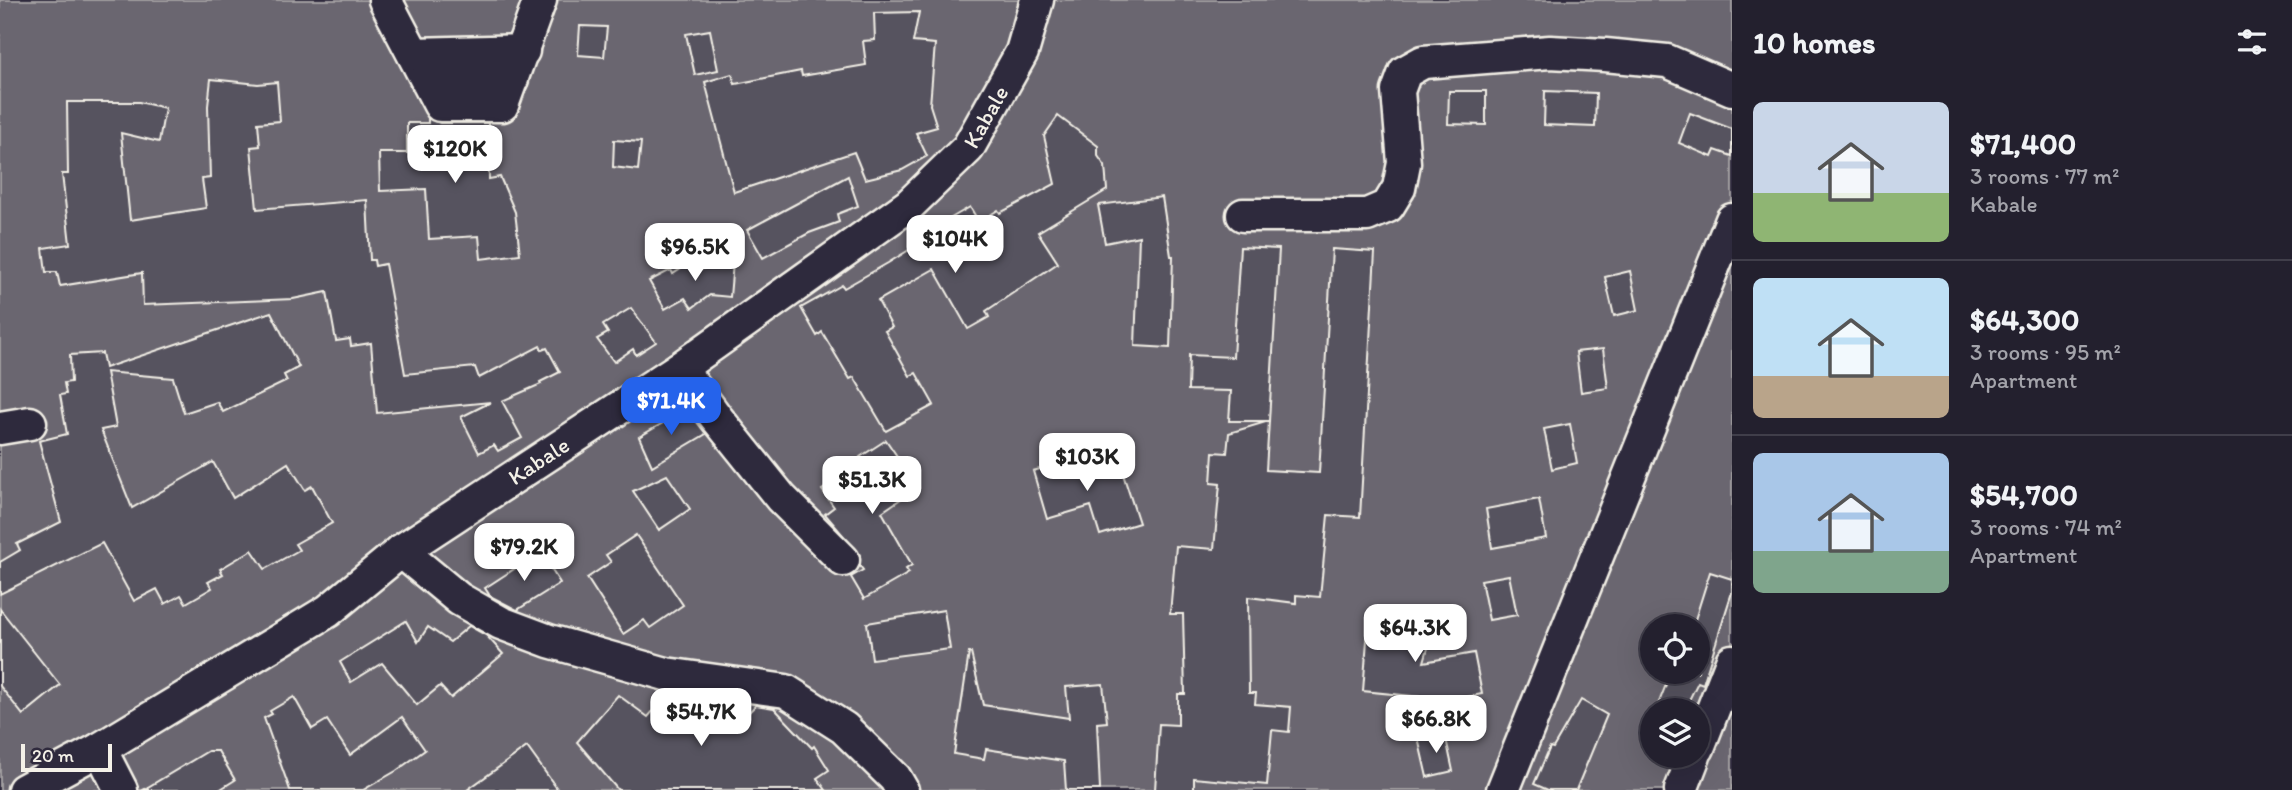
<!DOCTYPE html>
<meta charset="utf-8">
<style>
:root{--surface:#23202e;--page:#2f2d3a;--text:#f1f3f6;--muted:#a3a3aa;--line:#403e4a;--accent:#2563eb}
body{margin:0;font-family:Itim,sans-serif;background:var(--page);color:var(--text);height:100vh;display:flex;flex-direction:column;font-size:26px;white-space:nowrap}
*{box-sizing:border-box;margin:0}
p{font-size:23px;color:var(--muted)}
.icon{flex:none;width:38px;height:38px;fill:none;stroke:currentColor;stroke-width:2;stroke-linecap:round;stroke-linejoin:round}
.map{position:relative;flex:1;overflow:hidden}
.details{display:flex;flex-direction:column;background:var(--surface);width:560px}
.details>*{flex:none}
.controls{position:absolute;left:1640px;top:614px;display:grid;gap:14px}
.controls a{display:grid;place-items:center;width:70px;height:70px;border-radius:50%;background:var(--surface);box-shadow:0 7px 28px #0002,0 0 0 2px var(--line);font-size:35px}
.scale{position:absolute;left:21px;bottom:18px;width:91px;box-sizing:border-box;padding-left:7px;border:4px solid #f4f1e8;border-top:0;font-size:19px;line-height:24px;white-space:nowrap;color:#f4f1e8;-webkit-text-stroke:5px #2f2a3d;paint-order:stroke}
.price{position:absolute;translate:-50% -60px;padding:0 16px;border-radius:14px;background:#fff;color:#222;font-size:23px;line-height:46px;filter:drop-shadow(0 2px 4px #0008)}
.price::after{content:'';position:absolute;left:50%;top:42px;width:21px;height:16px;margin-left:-10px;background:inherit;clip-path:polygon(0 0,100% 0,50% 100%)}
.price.selected{background:var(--accent);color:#fff}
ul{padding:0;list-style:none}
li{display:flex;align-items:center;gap:21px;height:175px;padding:0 21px}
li+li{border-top:2px solid var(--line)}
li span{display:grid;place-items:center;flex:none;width:196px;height:140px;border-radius:10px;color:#555}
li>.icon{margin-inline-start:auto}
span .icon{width:84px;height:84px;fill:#fffc;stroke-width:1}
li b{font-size:30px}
h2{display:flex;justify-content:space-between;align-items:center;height:84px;padding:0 21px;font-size:30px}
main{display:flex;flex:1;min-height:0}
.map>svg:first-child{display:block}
.water{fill:#6a6670;stroke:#a19ea0;stroke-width:2;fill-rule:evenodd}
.building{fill:#56525f;stroke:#f4f1e8;stroke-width:2}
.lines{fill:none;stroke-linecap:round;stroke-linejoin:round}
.minor-casing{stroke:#f4f1e8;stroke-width:37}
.minor{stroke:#2f2a3d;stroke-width:32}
.labels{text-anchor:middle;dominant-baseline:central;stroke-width:6;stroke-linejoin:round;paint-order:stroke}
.street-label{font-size:23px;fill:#f4f1e8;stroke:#2f2a3d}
</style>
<main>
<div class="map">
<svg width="1732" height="790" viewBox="0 0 1732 790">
<rect width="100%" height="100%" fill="#2f2a3d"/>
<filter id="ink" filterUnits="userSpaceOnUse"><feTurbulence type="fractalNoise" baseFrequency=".0143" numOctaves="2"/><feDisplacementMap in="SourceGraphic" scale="14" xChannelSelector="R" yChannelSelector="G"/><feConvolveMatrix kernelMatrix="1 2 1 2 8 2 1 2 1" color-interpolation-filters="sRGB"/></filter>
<g filter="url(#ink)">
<path class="water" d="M0,0H1732V790H0ZM1652,626H1698V672H1652ZM1652,710H1698V756H1652Z"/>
<g class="building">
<polygon points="919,12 913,42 935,44 930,105 937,127 916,133 927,156 902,170 865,179 854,152 734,192 705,82 732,74 735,84 801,71 802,76 866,65 863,41 875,40 874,13"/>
<polygon points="580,26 607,27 604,57 578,55"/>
<polygon points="710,30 718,70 695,75 686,34"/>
<polygon points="211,79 258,84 277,82 280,121 258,123 260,146 251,147 257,209 367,200 370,260 374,260 375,266 385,264 405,374 475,367 479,378 540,346 542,350 547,348 560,372 540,382 541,384 502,401 522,438 498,451 494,445 479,453 461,417 491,402 377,413 371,343 351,346 350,339 336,341 327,292 293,299 143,305 142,273 60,286 57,272 46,272 43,248 70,244 62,174 68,174 67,102 139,102 165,108 159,142 121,133 130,220 206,208 202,179 210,178 208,106"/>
<polygon points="1449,91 1486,91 1486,125 1448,124"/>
<polygon points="1545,91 1596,93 1595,127 1544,125"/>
<polygon points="1690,113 1732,129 1732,156 1715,150 1712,157 1679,143"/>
<polygon points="1058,116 1098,146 1098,156 1105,166 1107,190 1038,232 1058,263 986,311 989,317 968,329 934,269 878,301 892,327 885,331 910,376 916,373 934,405 886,431 854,377 850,379 822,332 817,336 801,308 842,285 844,288 888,263 930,237 927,232 970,207 979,222 998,210 1000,213 1055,184 1044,136"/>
<polygon points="428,118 440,123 488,123 489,179 500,177 515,212 520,254 481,259 479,236 429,239 426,189 380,191 379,153 407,153 407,123 428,123"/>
<polygon points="614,140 641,142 638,170 613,167"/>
<polygon points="848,176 858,206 837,214 839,222 809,233 763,258 747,230"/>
<polygon points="1162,197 1171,256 1173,256 1170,348 1135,346 1139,236 1105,243 1098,205"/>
<polygon points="1240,247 1279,249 1269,421 1229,421 1231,391 1188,390 1189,355 1233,357"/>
<polygon points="1332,249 1375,252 1360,517 1328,515 1320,597 1296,595 1296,603 1248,597 1249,693 1256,693 1255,704 1291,707 1289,732 1272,730 1267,785 1194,778 1194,790 1155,790 1159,724 1178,725 1178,694 1185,694 1183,614 1170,614 1176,546 1214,549 1220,484 1211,483 1213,452 1227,453 1229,433 1269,421 1266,470 1319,473"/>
<polygon points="734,251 730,297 710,295 692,308 685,298 665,309 649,281 671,270 673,274 690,263 696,273"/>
<polygon points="1630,271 1638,310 1614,316 1605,277"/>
<polygon points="631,308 656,342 636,355 633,349 614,362 597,339 608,333 603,325"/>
<polygon points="271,312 299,367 284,375 287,381 223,412 217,402 184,413 173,378 106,372 116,427 101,430 132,508 213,462 233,498 288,463 305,490 312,486 332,523 295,544 299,550 265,569 252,550 220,569 223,574 208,582 212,588 186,603 181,595 165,604 157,589 134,601 102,543 0,594 0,562 20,550 17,544 61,522 39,441 67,434 60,395 66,394 64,383 71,382 70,355 102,353 105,368"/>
<polygon points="1603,349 1608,388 1581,392 1576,352"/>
<polygon points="682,412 684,415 689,412 706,434 652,466 639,437"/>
<polygon points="1570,424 1577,463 1552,469 1544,429"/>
<polygon points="886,440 918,487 882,512 912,565 906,569 909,573 864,599 851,577 863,570 860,566 860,555 825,514 834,507 822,490 863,462 860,457"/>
<polygon points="1093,454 1098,475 1121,468 1139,523 1100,535 1091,506 1047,519 1033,471"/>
<polygon points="667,475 690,509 659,530 633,491"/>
<polygon points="1539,499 1546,538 1492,548 1486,509"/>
<polygon points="636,535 683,605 650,628 644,620 623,634 587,578 611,562 606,555"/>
<polygon points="540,552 560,583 517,610 490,596 485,588"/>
<polygon points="1710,572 1732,579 1732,592 1703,684 1698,682 1684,710 1656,710 1671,672 1698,672 1698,626 1693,626"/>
<polygon points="1509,575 1517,615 1489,620 1481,580"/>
<polygon points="0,609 60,685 23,715 0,686"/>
<polygon points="944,610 950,649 872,659 867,623"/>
<polygon points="1369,615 1403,625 1404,621 1433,630 1424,662 1474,653 1482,694 1452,700 1363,691"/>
<polygon points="406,621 418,642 428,627 450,642 469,626 487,636 503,654 451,698 440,686 417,705 382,663 351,682 340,662"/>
<polygon points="969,653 971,653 983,705 1069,718 1066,687 1103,684 1107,722 1097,723 1100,790 1066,790 1064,761 986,749 984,759 954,754"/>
<polygon points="669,693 690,696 703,708 718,700 733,702 742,719 756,705 774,708 812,748 814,746 829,770 817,778 826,790 618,790 577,742 618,695 648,717"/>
<polygon points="294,697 312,729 327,720 350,755 402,717 425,750 396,771 363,790 290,790 264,718 272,714 270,711"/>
<polygon points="1581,700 1607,715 1576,790 1548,790 1534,784 1550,747 1553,748"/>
<polygon points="1445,734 1453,771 1427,777 1418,738"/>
<polygon points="527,747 558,790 467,790"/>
<polygon points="208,751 218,751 235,780 219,790 143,790"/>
</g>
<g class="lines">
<g class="minor-casing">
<g id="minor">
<polyline points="385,0 440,105 502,105 540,0"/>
<polyline points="414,54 523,51"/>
<polyline points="427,79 512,79"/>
<polyline points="1243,215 1367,215 1388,206 1399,188 1404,163 1398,91 1405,72 1423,62 1550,52 1605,55 1667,61 1732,89"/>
<polyline points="680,368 716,417 781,498 843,560"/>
<polyline points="0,428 30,423"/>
<polyline points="401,551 459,599 501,623 549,641 666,674 786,691 844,728 895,778 902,790"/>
<polyline points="1698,748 1732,661"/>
<polyline points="100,749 121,790"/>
<path id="s1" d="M24,790L100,749L328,611L401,551L680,368L909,205L968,148L1022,52L1037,0"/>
<polyline points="1503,790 1732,220"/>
<polyline points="1681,790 1694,756"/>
</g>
</g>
<use href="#minor" class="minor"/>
</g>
</g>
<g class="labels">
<g class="street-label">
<text stroke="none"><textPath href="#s1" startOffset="1180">Kabale</textPath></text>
<text stroke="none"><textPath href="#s1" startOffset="612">Kabale</textPath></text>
</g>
</g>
</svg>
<div class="controls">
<a><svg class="icon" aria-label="locate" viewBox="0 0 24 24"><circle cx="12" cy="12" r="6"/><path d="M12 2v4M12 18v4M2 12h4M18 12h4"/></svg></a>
<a><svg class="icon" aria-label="layers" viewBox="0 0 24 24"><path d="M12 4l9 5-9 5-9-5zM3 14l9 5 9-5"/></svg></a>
</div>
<div class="scale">20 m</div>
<b class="price" style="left:455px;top:185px">$120K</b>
<b class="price" style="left:955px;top:275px">$104K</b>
<b class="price" style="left:695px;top:283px">$96.5K</b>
<b class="price selected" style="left:671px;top:437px">$71.4K</b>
<b class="price" style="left:1087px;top:493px">$103K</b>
<b class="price" style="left:872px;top:516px">$51.3K</b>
<b class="price" style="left:524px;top:583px">$79.2K</b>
<b class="price" style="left:1415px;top:664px">$64.3K</b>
<b class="price" style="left:701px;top:748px">$54.7K</b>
<b class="price" style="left:1436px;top:755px">$66.8K</b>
</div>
<section class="details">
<h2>10 homes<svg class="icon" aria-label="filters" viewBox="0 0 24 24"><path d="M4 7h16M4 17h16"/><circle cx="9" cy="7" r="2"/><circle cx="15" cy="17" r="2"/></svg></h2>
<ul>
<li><span style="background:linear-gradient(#c9d6e8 65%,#8fb573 0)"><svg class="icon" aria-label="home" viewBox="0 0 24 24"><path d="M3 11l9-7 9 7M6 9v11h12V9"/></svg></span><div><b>$71,400</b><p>3 rooms · 77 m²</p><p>Kabale</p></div></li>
<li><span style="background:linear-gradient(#bfe0f5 70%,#b9a48a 0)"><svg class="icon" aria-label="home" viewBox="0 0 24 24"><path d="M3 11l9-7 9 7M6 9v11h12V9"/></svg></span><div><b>$64,300</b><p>3 rooms · 95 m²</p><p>Apartment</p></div></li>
<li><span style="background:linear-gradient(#a9c7e8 70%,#7fa58c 0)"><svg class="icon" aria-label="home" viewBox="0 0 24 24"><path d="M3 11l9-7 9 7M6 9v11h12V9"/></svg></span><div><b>$54,700</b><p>3 rooms · 74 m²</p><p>Apartment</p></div></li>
</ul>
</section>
</main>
